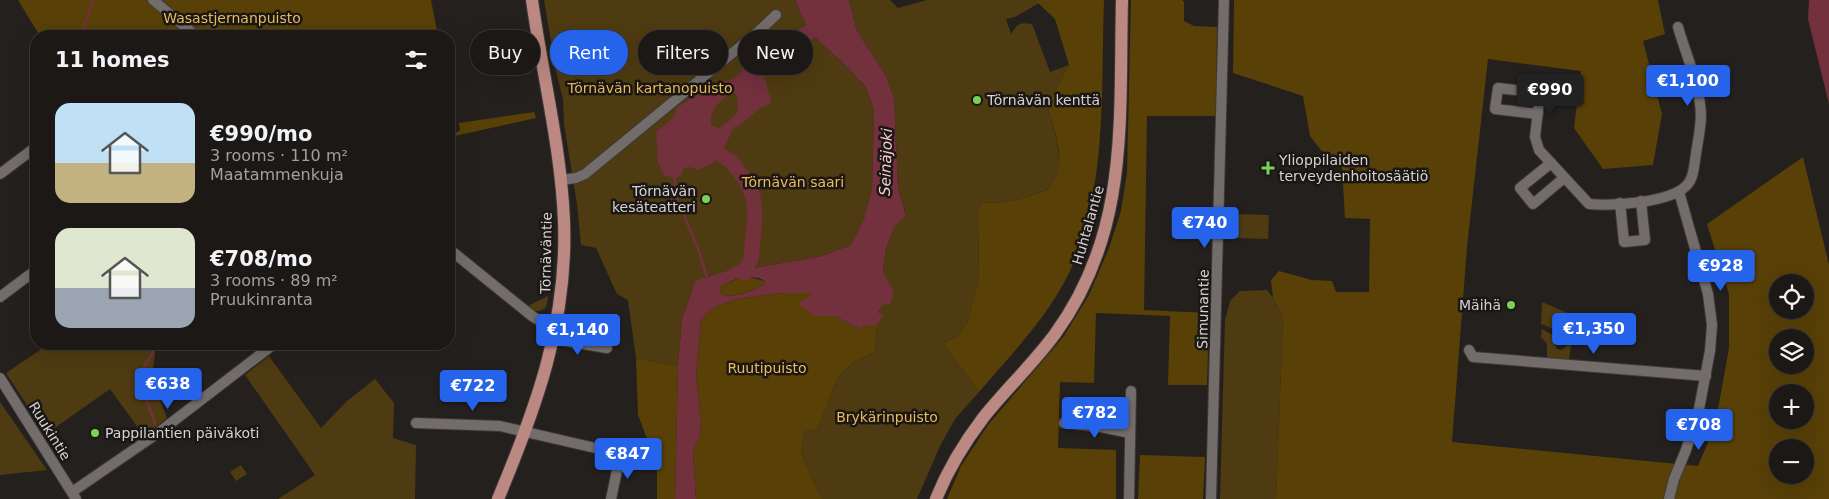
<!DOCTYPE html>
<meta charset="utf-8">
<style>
:root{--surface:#1b1816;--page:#282523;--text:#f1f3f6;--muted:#a0a0a1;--line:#393735;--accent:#2563eb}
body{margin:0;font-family:"DejaVu Sans",sans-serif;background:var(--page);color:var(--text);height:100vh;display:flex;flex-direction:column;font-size:19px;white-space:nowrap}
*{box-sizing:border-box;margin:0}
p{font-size:16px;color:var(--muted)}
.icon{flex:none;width:28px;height:28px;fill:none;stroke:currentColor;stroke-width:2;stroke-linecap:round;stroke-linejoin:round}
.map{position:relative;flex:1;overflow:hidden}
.details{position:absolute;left:30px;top:30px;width:425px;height:320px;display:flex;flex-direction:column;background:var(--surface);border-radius:20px;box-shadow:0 5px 20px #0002,0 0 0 1px var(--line)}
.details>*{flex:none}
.guide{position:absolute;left:470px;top:30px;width:475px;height:45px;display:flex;gap:10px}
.tools{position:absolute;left:1769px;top:274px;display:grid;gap:10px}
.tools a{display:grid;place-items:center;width:45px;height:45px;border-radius:50%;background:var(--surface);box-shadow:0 5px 20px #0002,0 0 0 1px var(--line);font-size:25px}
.price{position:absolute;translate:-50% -42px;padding:0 11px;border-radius:5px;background:var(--accent);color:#fff;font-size:16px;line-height:32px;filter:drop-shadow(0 1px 2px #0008)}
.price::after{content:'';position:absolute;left:50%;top:30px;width:15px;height:11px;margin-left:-8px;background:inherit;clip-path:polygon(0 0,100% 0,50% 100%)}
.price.on{background:#222;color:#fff}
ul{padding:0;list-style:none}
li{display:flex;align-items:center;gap:15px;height:125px;padding:0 25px}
li span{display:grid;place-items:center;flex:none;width:140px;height:100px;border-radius:15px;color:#555}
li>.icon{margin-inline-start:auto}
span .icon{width:60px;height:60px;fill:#fffc;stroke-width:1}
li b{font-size:21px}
h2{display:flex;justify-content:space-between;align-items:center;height:60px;padding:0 25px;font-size:21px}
.chip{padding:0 18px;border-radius:22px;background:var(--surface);box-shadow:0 5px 20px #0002,0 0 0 1px var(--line);font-size:18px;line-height:45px}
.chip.on{background:var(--accent);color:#fff}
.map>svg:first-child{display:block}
.green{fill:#4f3b11}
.forest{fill:#584007;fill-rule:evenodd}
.water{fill:#73303d;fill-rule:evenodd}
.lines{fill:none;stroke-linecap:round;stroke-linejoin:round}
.stream{stroke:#73303d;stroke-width:2.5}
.river{stroke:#73303d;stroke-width:15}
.minor-casing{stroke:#3d3a38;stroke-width:12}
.major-casing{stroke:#3d3a38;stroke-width:14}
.minor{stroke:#726d6b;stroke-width:10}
.major{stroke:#bb8981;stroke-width:12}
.poi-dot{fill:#7ad156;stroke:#1b1715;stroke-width:2}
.labels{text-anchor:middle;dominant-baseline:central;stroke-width:5;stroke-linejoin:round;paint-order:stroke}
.park-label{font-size:14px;fill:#ebbc5d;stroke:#1b1715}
.poi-label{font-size:14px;fill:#d5d2d1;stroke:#1b1715;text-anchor:start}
.street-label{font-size:14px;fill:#d5d2d1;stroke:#1b1715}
.water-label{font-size:15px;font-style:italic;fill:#f7cbd0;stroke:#1b1715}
</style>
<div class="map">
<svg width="1829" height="499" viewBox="0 0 1829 499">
<rect width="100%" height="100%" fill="#24201e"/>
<g class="green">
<polygon points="544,0 795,0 809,32 842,62 866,87 874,110 872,187 864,219 851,245 822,256 754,268 743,260 736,267 724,273 707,276 695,283 682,319 678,366 636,358 628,300 617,294 596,248 581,245 577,204 564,124 563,99 556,71"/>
<path d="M849,0H890L898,8L927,0H1035L1039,3L1015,17L1006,19L1011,34C1017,24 1020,22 1032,24L1050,72L1069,65L1047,105C1053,125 1071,175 1047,189C1043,192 1037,193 1033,195C1017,201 1000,204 983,202L978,211L979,278L967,323L958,336L943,343L979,392L955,419L940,446L917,499H823L813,482L801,451L804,432L818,428L838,377L854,362L875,352L877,325L882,315L878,312L893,292L883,272L886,248L895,226L906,214L898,188L894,98L885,74L857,31Z"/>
<polygon points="1234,214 1269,215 1268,239 1234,238"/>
<polygon points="1267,290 1273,298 1283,317 1276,499 1220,499 1225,320 1230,301 1240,291"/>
<path d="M548,296C547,306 546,312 535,311L528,306Z"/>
<polygon points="1542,302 1575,316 1570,328 1572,329 1571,339 1561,334 1561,332 1541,324"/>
<polygon points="1542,329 1556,337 1554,342 1557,349 1562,350 1568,345 1571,345 1569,360 1547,358 1547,344 1541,337"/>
<polygon points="49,344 156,344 152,379 167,418 144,436 110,389 46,434 6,373"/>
<polygon points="269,356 321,428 347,401 375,379 394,403 393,438 416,445 415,499 278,499 315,475 245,375"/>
<polygon points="0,402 47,470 0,475"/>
<polygon points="241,465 247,474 236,481 230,472"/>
</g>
<g class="forest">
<polygon points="18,0 431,0 438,36 40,36"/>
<path d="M1035,0H1104C1101,84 1107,173 1077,253C1074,261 1071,270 1067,277C1045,320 1010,356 979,392L943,343L958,336L967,323L979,278L978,211L983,202C1000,204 1016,201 1033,195C1038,193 1046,191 1050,187C1069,165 1054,129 1047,105L1069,65L1055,19Z"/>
<polygon points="1131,0 1182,0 1184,2 1184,21 1194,26 1217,27 1216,116 1147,116 1144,310 1209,313 1207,385 1168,385 1170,316 1096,313 1094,383 1060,382 1058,448 1116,450 1116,499 947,499 961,466 988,425 1064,336 1089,295 1109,248 1121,211 1127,173"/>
<path d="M1234,0H1658L1665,34L1643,41L1662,114L1653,165L1603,169L1574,128L1581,71L1488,59L1467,247L1452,442L1698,466L1715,426L1729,348V294L1707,224L1803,157L1829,265V499H1276L1283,317L1273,298L1271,280L1279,271L1312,280L1332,281L1336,292H1369L1370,219L1345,218L1342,168L1320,149L1310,136L1303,96L1233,73ZM1778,282H1805V310H1778ZM1778,338H1805V365H1778ZM1778,392H1805V420H1778ZM1778,448H1805V475H1778Z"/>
<polygon points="534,112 536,118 450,137 460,130 459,123"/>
<path d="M749,277L765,281L764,284C752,291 734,299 722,294L720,291L721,286L737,279Z"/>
<polygon points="780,293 811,293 815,316 835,316 859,329 867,325 877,325 875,352 854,362 838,377 818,428 804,432 801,451 813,482 823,499 696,499 693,451 700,437 701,422 696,376 701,320 713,308 736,299"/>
<polygon points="636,358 678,366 675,499 657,499 657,465 638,415"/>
<polygon points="1140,455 1205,457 1203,499 1138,499"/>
</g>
<g class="water">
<path d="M795,0H849L857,31L885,74L894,98L898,188L906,215L895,226L886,248L883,272L894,292L890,304L883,305L878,312L883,315L877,325H867L859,329L835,316H815L799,305L802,300L810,297L811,293H780L736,299L713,308L701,320L696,376L701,422L700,437L693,451L696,499H675L678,366L682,319L695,282C713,272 728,276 743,260L750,261L754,268L822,256L851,245L864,219L872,187L874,110L866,87L842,62L809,32ZM749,277L759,278L765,281L764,284C753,291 734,299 722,294L720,291L721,286L736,279Z"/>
<polygon points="1809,0 1829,0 1829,104 1808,19"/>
<path d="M749,64L760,69L764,76L771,101L769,105L761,107L743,123L733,129L721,154L713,163L698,170L690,167L683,169L681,176L674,178L664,175L658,163L656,132L672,119L678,107L711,86L733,79ZM732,92L737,95L738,111L729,121L719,128L712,126C707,111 721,100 732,92Z"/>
</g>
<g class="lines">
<g class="stream">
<polyline points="87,36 84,27 93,0"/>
<polyline points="675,175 674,192 699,251 707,278"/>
<path d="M154,344C154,358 146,360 142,371C137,385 152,410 155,424"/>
</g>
<g class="river">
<polyline points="745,82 771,60 809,32"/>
<polyline points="708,142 712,149 732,162 746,181 753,196 755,216 751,259 744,273"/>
</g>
<g class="minor-casing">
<g id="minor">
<polyline points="153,0 196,36"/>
<path d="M1538,114L1495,109L1498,88L1540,93L1535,137L1539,150L1589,204C1613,206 1669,203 1686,186C1694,179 1694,165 1696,154C1698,138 1703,121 1700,104C1697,78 1685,52 1678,27"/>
<polyline points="1551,163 1520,188 1533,204 1564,178"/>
<polyline points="0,174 36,147"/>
<polyline points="560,180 576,178 585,174 758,32 776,15"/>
<polyline points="1620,203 1624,242 1645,240 1641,201"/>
<polyline points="449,249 532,316 540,321 556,325"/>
<polyline points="0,297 36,270"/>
<polyline points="554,339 607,348"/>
<polyline points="1469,350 1473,357 1706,376"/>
<polyline points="0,378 76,499"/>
<polyline points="416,423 500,426 604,450 620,456 634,458"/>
<polyline points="1064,423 1101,427 1130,433"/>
<polyline points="72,492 158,433 274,344"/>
<polyline points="611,499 620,456"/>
<polyline points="1129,499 1131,391"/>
<polyline points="1211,499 1224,0"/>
<polyline points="1669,499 1674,479 1686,450 1699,409 1710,351 1712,325 1708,294 1679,192"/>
</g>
</g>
<g class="major-casing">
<g id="major">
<path d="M498,499C536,408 568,322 564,221C561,147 542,73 532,0"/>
<path d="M936,499C948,469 964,443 983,418C1006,389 1033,364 1055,334C1130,231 1119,121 1122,0"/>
</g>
</g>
<use href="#minor" class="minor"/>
<use href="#major" class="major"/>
</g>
<g class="poi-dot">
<circle cx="977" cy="100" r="5"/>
<path d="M1265.5 160.5h5v5h5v5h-5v5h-5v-5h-5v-5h5z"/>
<circle cx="706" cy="199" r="5"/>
<circle cx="1511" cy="305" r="5"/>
<circle cx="95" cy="433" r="5"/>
</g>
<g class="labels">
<g class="park-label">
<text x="232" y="18">Wasastjernanpuisto</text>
<text x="650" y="88">Törnävän kartanopuisto</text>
<text x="793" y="182">Törnävän saari</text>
<text x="767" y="368">Ruutipuisto</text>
<text x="887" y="417">Brykärinpuisto</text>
</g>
<g class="poi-label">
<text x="987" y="100">Törnävän kenttä</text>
<text x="1279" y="160">Ylioppilaiden<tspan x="1279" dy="16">terveydenhoitosäätiö</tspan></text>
<text x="696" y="191" text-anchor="end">Törnävän<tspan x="696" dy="16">kesäteatteri</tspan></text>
<text x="1501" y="305" text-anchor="end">Mäihä</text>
<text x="105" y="433">Pappilantien päiväkoti</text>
</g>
<g class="street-label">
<text transform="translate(1088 225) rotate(-74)">Huhtalantie</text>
<text transform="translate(546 253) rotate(-89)">Törnäväntie</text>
<text transform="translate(1203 309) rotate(-89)">Simunantie</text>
<text transform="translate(50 431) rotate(58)">Ruukintie</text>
</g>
<g class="water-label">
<text transform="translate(886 162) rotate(-88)">Seinäjoki</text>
</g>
</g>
</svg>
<div class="tools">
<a><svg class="icon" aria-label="locate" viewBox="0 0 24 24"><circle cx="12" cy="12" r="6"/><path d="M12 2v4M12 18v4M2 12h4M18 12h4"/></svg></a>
<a><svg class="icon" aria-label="layers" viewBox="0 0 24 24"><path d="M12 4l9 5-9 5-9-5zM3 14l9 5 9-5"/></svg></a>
<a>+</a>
<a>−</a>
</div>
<b class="price" style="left:1688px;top:107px">€1,100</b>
<b class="price on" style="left:1550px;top:116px">€990</b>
<b class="price" style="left:1205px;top:249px">€740</b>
<b class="price" style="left:1721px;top:292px">€928</b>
<b class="price" style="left:1594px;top:355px">€1,350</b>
<b class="price" style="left:578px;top:356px">€1,140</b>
<b class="price" style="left:168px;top:410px">€638</b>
<b class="price" style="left:473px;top:412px">€722</b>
<b class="price" style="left:1095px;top:439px">€782</b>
<b class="price" style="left:1699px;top:451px">€708</b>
<b class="price" style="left:628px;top:480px">€847</b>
<div class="guide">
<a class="chip">Buy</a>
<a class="chip on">Rent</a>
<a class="chip">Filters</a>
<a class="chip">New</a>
</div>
<section class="details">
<h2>11 homes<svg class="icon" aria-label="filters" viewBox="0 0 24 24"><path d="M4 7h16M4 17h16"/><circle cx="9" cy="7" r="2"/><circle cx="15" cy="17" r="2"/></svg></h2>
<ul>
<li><span style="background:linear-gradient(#bfe0f5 60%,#c2b280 0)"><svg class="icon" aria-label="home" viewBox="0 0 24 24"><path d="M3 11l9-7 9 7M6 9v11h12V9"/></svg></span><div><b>€990/mo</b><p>3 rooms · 110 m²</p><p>Maatammenkuja</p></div></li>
<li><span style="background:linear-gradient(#dfe7d0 60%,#9aa5b1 0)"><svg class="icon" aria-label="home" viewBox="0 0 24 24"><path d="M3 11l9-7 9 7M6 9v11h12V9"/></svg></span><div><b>€708/mo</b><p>3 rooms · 89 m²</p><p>Pruukinranta</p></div></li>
</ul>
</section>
</div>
